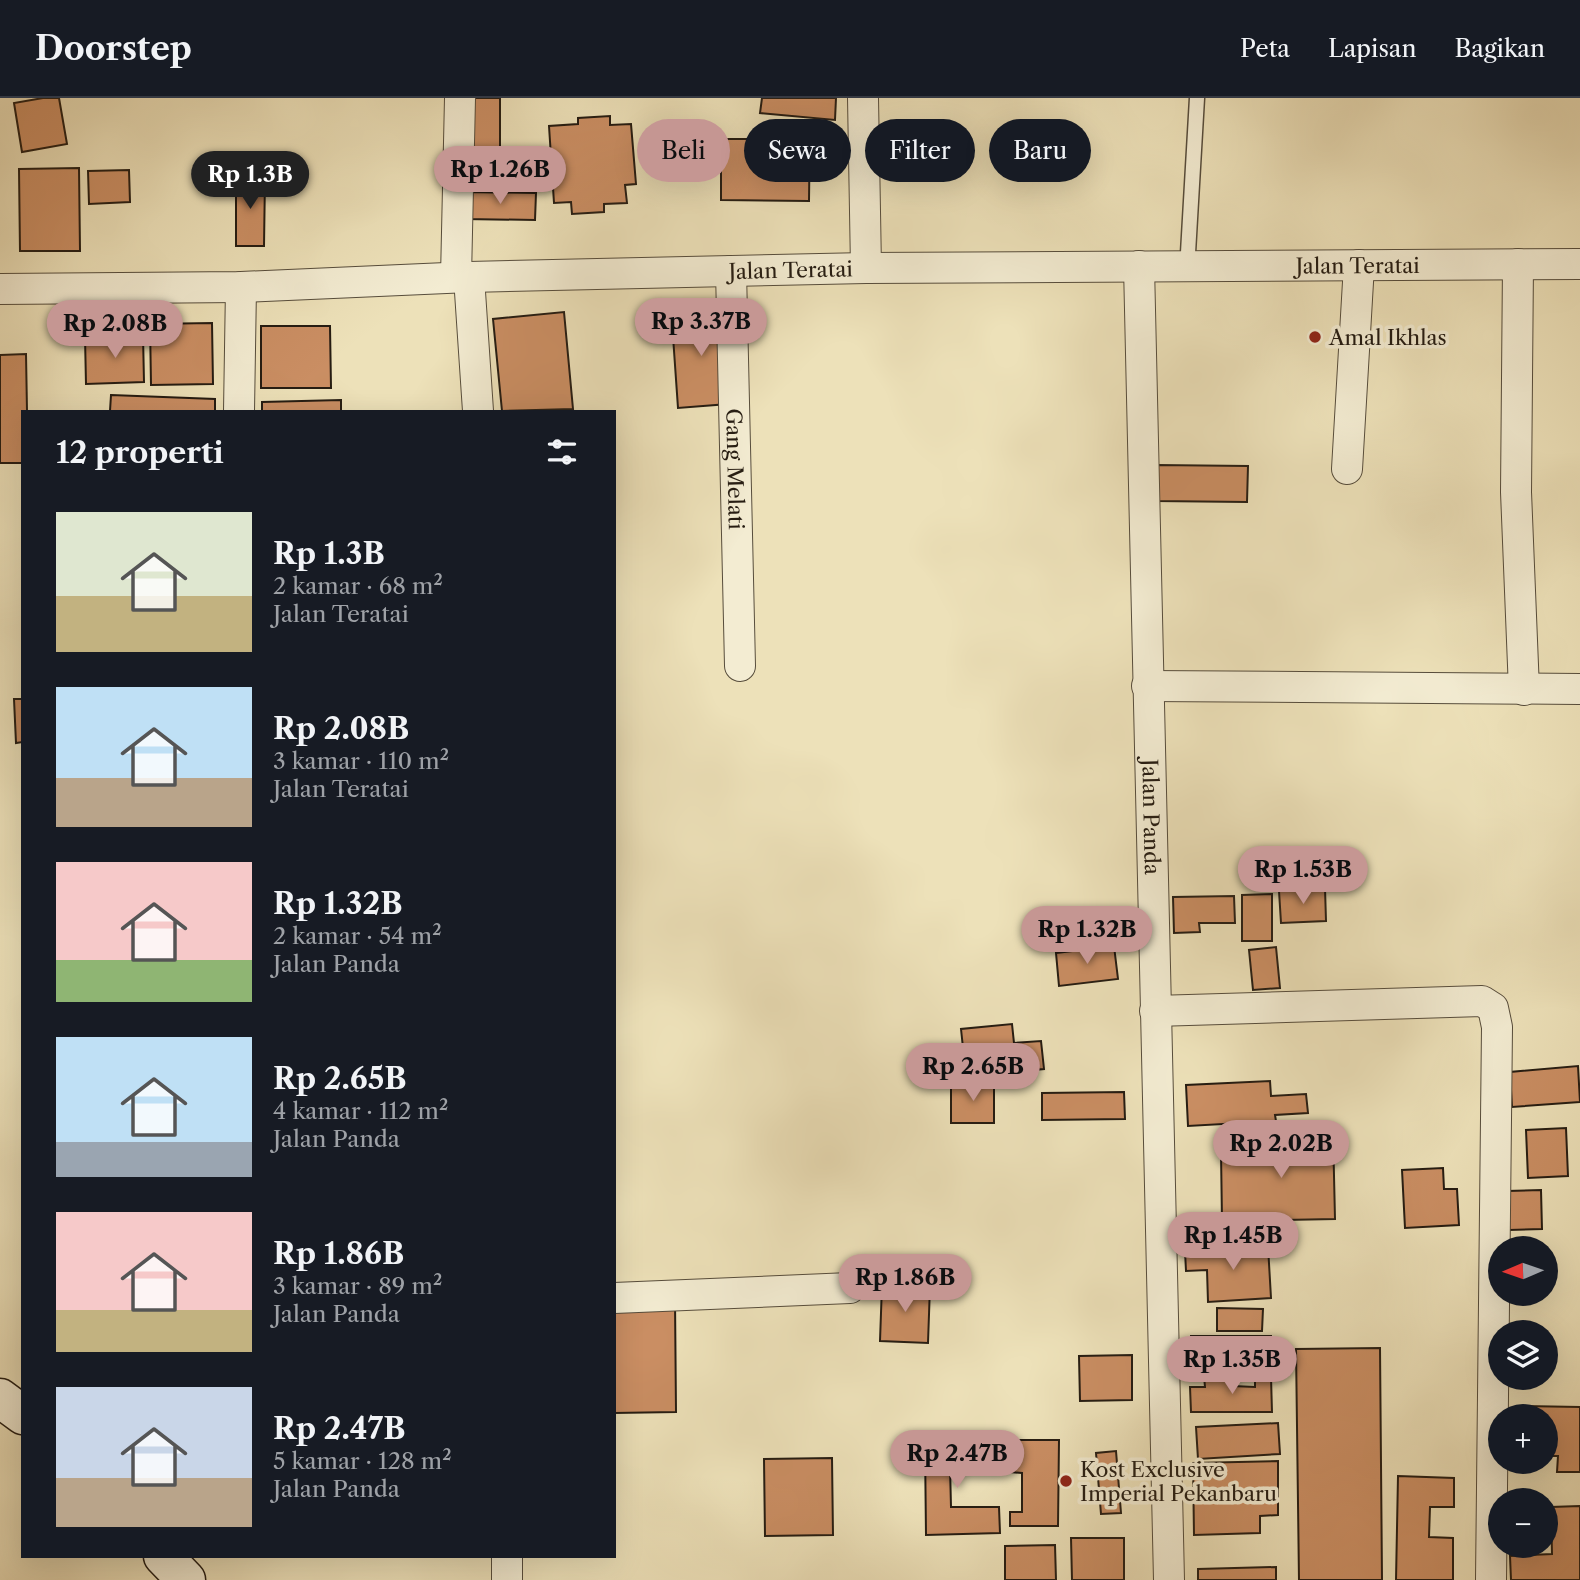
<!DOCTYPE html>
<html lang="id">
<meta charset="utf-8">
<style>
:root{--surface:#171b24;--page:#20242c;--text:#f1f3f6;--muted:#9ea1a6;--line:#363941;--accent:#c59692}
body{margin:0;font-family:"Libre Caslon Text",serif;background:var(--page);color:var(--text);height:100vh;display:flex;flex-direction:column;font-size:26px;white-space:nowrap}
*{box-sizing:border-box;margin:0}
p{font-size:23px;color:var(--muted)}
.icon{flex:none;width:38px;height:38px;fill:none;stroke:currentColor;stroke-width:2;stroke-linecap:round;stroke-linejoin:round}
.map{position:relative;flex:1;overflow:hidden}
.panel{position:absolute;left:21px;top:312px;width:595px;height:1148px;display:flex;flex-direction:column;background:var(--surface);border-radius:0px;box-shadow:0 7px 28px #0002}
.panel>*{flex:none}
.hud{position:absolute;left:637px;top:21px;width:665px;height:63px;display:flex;gap:14px}
.needle{width:46px;rotate:268deg}
.tools{position:absolute;left:1488px;top:1138px;display:grid;gap:14px}
.tools a{display:grid;place-items:center;width:70px;height:70px;border-radius:50%;background:var(--surface);box-shadow:0 7px 28px #0002;font-size:35px}
.price{position:absolute;translate:-50% -60px;padding:0 16px;border-radius:24px;background:var(--accent);color:#111;font-size:23px;line-height:46px;filter:drop-shadow(0 2px 4px #0008)}
.price::after{content:'';position:absolute;left:50%;top:42px;width:21px;height:16px;margin-left:-10px;background:inherit;clip-path:polygon(0 0,100% 0,50% 100%)}
.price.on{background:#222;color:#fff}
ul{padding:0;list-style:none}
li{display:flex;align-items:center;gap:21px;height:175px;padding:0 35px}
li span{display:grid;place-items:center;flex:none;width:196px;height:140px;border-radius:0px;color:#555}
li>.icon{margin-inline-start:auto}
span .icon{width:84px;height:84px;fill:#fffc;stroke-width:1}
li b{font-size:30px}
h2{display:flex;justify-content:space-between;align-items:center;height:84px;padding:0 35px;font-size:30px}
.tag{padding:0 24px;border-radius:32px;background:var(--surface);box-shadow:0 7px 28px #0002;font-size:24px;line-height:63px}
.tag.on{background:var(--accent);color:#111}
header{display:flex;align-items:center;gap:42px;box-sizing:border-box;height:98px;padding:0 35px;background:var(--surface);border-bottom:2px solid var(--line)}
header strong{font-size:33px}
nav{display:flex;gap:38px;margin-inline-start:auto;font-size:24px}
.map>svg:first-child{display:block}
.building{fill:#ca8e63;stroke:#251c12;stroke-width:2}
.lines{fill:none;stroke-linecap:round;stroke-linejoin:round}
.service-casing{stroke:#574d3c;stroke-width:17}
.minor-casing{stroke:#574d3c;stroke-width:32}
.secondary-casing{stroke:#251c12;stroke-width:41}
.service{stroke:#f3ecd2;stroke-width:14}
.minor{stroke:#f3ecd2;stroke-width:30}
.secondary{stroke:#f3ecd2;stroke-width:38}
.poi-dot{fill:#8f2418;stroke:#f3ecd2;stroke-width:2.5}
.labels{text-anchor:middle;dominant-baseline:central;stroke-width:7;stroke-linejoin:round;paint-order:stroke}
.street-label{font-size:21px;fill:#251c12;stroke:#f3ecd2}
.poi-label{font-size:21px;fill:#251c12;stroke:#f3ecd2;text-anchor:start}
</style>
<header>
<strong>Doorstep</strong>
<nav><a>Peta</a><a>Lapisan</a><a>Bagikan</a></nav>
</header>
<div class="map">
<svg width="1580" height="1482" viewBox="0 0 1580 1482">
<rect width="100%" height="100%" fill="#ede1b9"/>
<filter id="stains"><feTurbulence type="fractalNoise" baseFrequency=".00286" numOctaves="4"/><feColorMatrix values="0 0 0 0 .2 0 0 0 0 .09 0 0 0 0 .02 0 0 0 .5 -.17"/></filter>
<radialGradient id="worn" r=".72"><stop offset=".6" stop-color="#630" stop-opacity="0"/><stop offset="1" stop-color="#630" stop-opacity=".3"/></radialGradient>
<g class="building">
<polygon points="43,0 59,0 67,46 22,54 14,5"/>
<rect x="466" y="0" width="34" height="80"/>
<polygon points="762,0 836,0 835,22 760,15"/>
<polygon points="610,18 610,27 631,26 636,86 625,87 627,105 604,106 604,114 572,116 571,104 554,105 549,28 578,26 578,20"/>
<polygon points="772,23 810,23 809,103 721,102 721,41 771,41"/>
<polygon points="79,70 80,153 20,153 19,71"/>
<polygon points="129,72 130,104 89,106 88,73"/>
<polygon points="236,79 265,79 264,148 236,148"/>
<polygon points="466,94 536,95 535,122 465,121"/>
<polygon points="721,203 728,306 678,310 672,224 693,222 692,205"/>
<polygon points="564,214 573,311 502,313 493,221"/>
<polygon points="212,225 213,286 151,287 150,226"/>
<polygon points="261,228 330,228 331,290 261,290"/>
<polygon points="143,237 144,284 86,286 85,239"/>
<polygon points="26,256 27,313 23,313 23,365 0,365 0,257"/>
<polygon points="111,297 215,301 215,313 110,313"/>
<polygon points="341,302 341,313 262,313 262,304"/>
<polygon points="1156,367 1248,368 1247,404 1155,403"/>
<polygon points="14,601 23,601 23,644 16,645"/>
<polygon points="1325,790 1326,823 1281,825 1279,793"/>
<polygon points="1272,796 1272,843 1242,843 1242,797"/>
<polygon points="1234,798 1235,825 1199,825 1200,834 1174,835 1173,799"/>
<polygon points="1114,848 1118,881 1059,888 1056,855"/>
<polygon points="1276,849 1280,890 1253,892 1249,852"/>
<polygon points="1012,926 1014,945 1041,943 1044,971 966,978 961,931"/>
<polygon points="1578,968 1580,1004 1512,1009 1510,974"/>
<polygon points="1270,983 1271,998 1306,996 1308,1015 1275,1017 1276,1023 1188,1028 1186,987"/>
<rect x="951" y="985" width="43" height="40"/>
<polygon points="1124,994 1125,1021 1042,1022 1042,995"/>
<polygon points="1566,1030 1568,1078 1528,1080 1526,1032"/>
<polygon points="1333,1034 1335,1121 1222,1123 1221,1054 1273,1053 1273,1035"/>
<polygon points="1443,1070 1444,1091 1457,1091 1459,1127 1405,1130 1402,1072"/>
<polygon points="1541,1092 1542,1131 1509,1132 1507,1093"/>
<polygon points="1268,1148 1271,1200 1208,1204 1207,1172 1186,1173 1185,1153"/>
<polygon points="882,1187 930,1188 928,1245 880,1243"/>
<polygon points="614,1201 675,1201 676,1314 614,1315"/>
<polygon points="1217,1210 1263,1211 1262,1233 1217,1233"/>
<polygon points="1191,1238 1271,1238 1272,1267 1255,1267 1255,1260 1230,1261 1230,1268 1204,1268 1203,1260 1191,1261"/>
<polygon points="1380,1250 1382,1482 1299,1482 1296,1251"/>
<polygon points="1132,1257 1132,1302 1080,1303 1079,1258"/>
<polygon points="1204,1278 1233,1278 1233,1288 1255,1289 1255,1279 1271,1279 1272,1314 1191,1314 1190,1289 1205,1289"/>
<polygon points="1521,1308 1580,1309 1580,1374 1557,1374 1558,1358 1545,1358 1545,1318 1520,1318"/>
<polygon points="1278,1325 1280,1356 1198,1361 1196,1329"/>
<polygon points="1010,1342 1059,1342 1058,1428 1010,1428 1010,1414 1022,1414 1022,1375 1010,1374"/>
<polygon points="1002,1346 1002,1368 950,1368 951,1409 999,1409 1000,1435 926,1437 925,1347"/>
<polygon points="1116,1353 1121,1415 1101,1416 1096,1355"/>
<polygon points="832,1360 833,1437 765,1438 764,1361"/>
<polygon points="1278,1363 1278,1417 1260,1418 1260,1435 1194,1437 1193,1365"/>
<polygon points="1398,1378 1454,1380 1454,1409 1430,1409 1429,1439 1453,1440 1453,1482 1396,1482"/>
<polygon points="1580,1408 1580,1482 1511,1482 1510,1458 1552,1456 1551,1409"/>
<polygon points="1071,1440 1124,1440 1124,1482 1072,1482"/>
<polygon points="1055,1447 1056,1482 1005,1482 1005,1448"/>
<polygon points="1276,1469 1276,1482 1198,1482 1198,1471"/>
</g>
<g class="lines">
<g class="service-casing">
<polyline id="service" points="1184,168 1188,155 1197,0"/>
</g>
<g class="minor-casing">
<g id="minor">
<polyline points="863,0 866,170"/>
<polyline points="1518,166 1516,394 1524,592"/>
<path id="s1" d="M1139,168L1169,1482"/>
<path id="s2" d="M731,173L740,568"/>
<polyline points="456,179 460,0"/>
<polyline points="469,179 478,313"/>
<path id="s3" d="M0,191L241,189L469,179L866,170L1580,166"/>
<polyline points="239,313 241,189"/>
<polyline points="1347,371 1359,167"/>
<polyline points="1147,588 1580,591"/>
<polyline points="1155,913 1482,903 1493,910 1497,929 1491,1482"/>
<polyline points="614,1200 850,1190"/>
<polyline points="507,1458 507,1482"/>
</g>
</g>
<g class="secondary-casing">
<g id="secondary">
<polyline points="0,1300 23,1317"/>
<polyline points="163,1458 186,1482"/>
</g>
</g>
<use href="#service" class="service"/>
<use href="#minor" class="minor"/>
<use href="#secondary" class="secondary"/>
</g>
<g class="poi-dot">
<circle cx="1315" cy="239" r="7"/>
<circle cx="1066" cy="1383" r="7"/>
</g>
<g class="labels">
<g class="street-label">
<text stroke="none"><textPath href="#s3" startOffset="1358">Jalan Teratai</textPath></text>
<text stroke="none"><textPath href="#s3" startOffset="791">Jalan Teratai</textPath></text>
<text stroke="none"><textPath href="#s2" startOffset="198">Gang Melati</textPath></text>
<text stroke="none"><textPath href="#s1" startOffset="551">Jalan Panda</textPath></text>
</g>
<g class="poi-label">
<text x="1329" y="239">Amal Ikhlas</text>
<text x="1080" y="1371">Kost Exclusive<tspan x="1080" dy="24">Imperial Pekanbaru</tspan></text>
</g>
</g>
<rect width="100%" height="100%" filter="url(#stains)"/>
<rect width="100%" height="100%" fill="url(#worn)"/>
</svg>
<div class="tools">
<a><svg class="needle" viewBox="-14 -14 28 28"><path d="M0-13l5 13h-10z" fill="#e53935"/><path d="M0 13l5-13h-10z" fill="#9ea1a6"/></svg></a>
<a><svg class="icon" aria-label="layers" viewBox="0 0 24 24"><path d="M12 4l9 5-9 5-9-5zM3 14l9 5 9-5"/></svg></a>
<a>+</a>
<a>−</a>
</div>
<b class="price" style="left:500px;top:108px">Rp 1.26B</b>
<b class="price on" style="left:250px;top:113px">Rp 1.3B</b>
<b class="price" style="left:701px;top:260px">Rp 3.37B</b>
<b class="price" style="left:115px;top:262px">Rp 2.08B</b>
<b class="price" style="left:1303px;top:808px">Rp 1.53B</b>
<b class="price" style="left:1087px;top:868px">Rp 1.32B</b>
<b class="price" style="left:973px;top:1005px">Rp 2.65B</b>
<b class="price" style="left:1281px;top:1082px">Rp 2.02B</b>
<b class="price" style="left:1233px;top:1174px">Rp 1.45B</b>
<b class="price" style="left:905px;top:1216px">Rp 1.86B</b>
<b class="price" style="left:1232px;top:1298px">Rp 1.35B</b>
<b class="price" style="left:957px;top:1392px">Rp 2.47B</b>
<div class="hud">
<a class="tag on">Beli</a>
<a class="tag">Sewa</a>
<a class="tag">Filter</a>
<a class="tag">Baru</a>
</div>
<section class="panel">
<h2>12 properti<svg class="icon" aria-label="filters" viewBox="0 0 24 24"><path d="M4 7h16M4 17h16"/><circle cx="9" cy="7" r="2"/><circle cx="15" cy="17" r="2"/></svg></h2>
<ul>
<li><span style="background:linear-gradient(#dfe7d0 60%,#c2b280 0)"><svg class="icon" aria-label="home" viewBox="0 0 24 24"><path d="M3 11l9-7 9 7M6 9v11h12V9"/></svg></span><div><b>Rp 1.3B</b><p>2 kamar · 68 m²</p><p>Jalan Teratai</p></div></li>
<li><span style="background:linear-gradient(#bfe0f5 65%,#b9a48a 0)"><svg class="icon" aria-label="home" viewBox="0 0 24 24"><path d="M3 11l9-7 9 7M6 9v11h12V9"/></svg></span><div><b>Rp 2.08B</b><p>3 kamar · 110 m²</p><p>Jalan Teratai</p></div></li>
<li><span style="background:linear-gradient(#f6c9c9 70%,#8fb573 0)"><svg class="icon" aria-label="home" viewBox="0 0 24 24"><path d="M3 11l9-7 9 7M6 9v11h12V9"/></svg></span><div><b>Rp 1.32B</b><p>2 kamar · 54 m²</p><p>Jalan Panda</p></div></li>
<li><span style="background:linear-gradient(#bfe0f5 75%,#9aa5b1 0)"><svg class="icon" aria-label="home" viewBox="0 0 24 24"><path d="M3 11l9-7 9 7M6 9v11h12V9"/></svg></span><div><b>Rp 2.65B</b><p>4 kamar · 112 m²</p><p>Jalan Panda</p></div></li>
<li><span style="background:linear-gradient(#f6c9c9 70%,#c2b280 0)"><svg class="icon" aria-label="home" viewBox="0 0 24 24"><path d="M3 11l9-7 9 7M6 9v11h12V9"/></svg></span><div><b>Rp 1.86B</b><p>3 kamar · 89 m²</p><p>Jalan Panda</p></div></li>
<li><span style="background:linear-gradient(#c9d6e8 65%,#b9a48a 0)"><svg class="icon" aria-label="home" viewBox="0 0 24 24"><path d="M3 11l9-7 9 7M6 9v11h12V9"/></svg></span><div><b>Rp 2.47B</b><p>5 kamar · 128 m²</p><p>Jalan Panda</p></div></li>
</ul>
</section>
</div>
